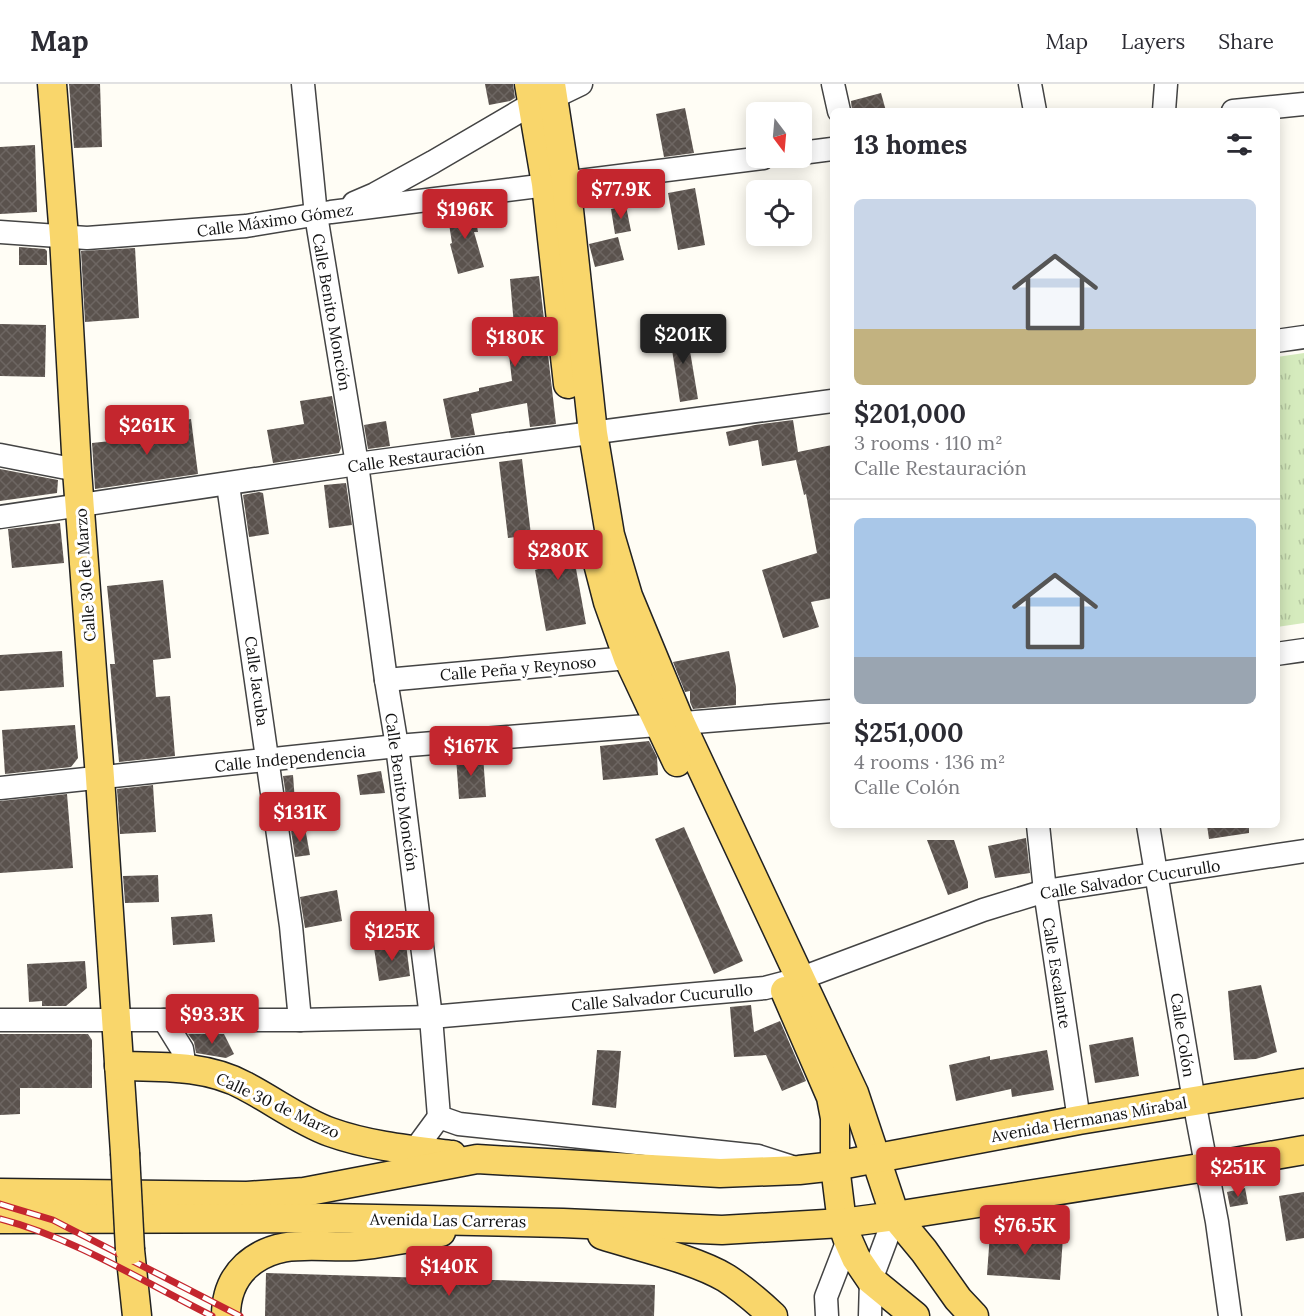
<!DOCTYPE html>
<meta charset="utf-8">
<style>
:root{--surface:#fff;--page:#f2f2f3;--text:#2b2b33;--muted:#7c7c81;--line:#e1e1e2;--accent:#c4262e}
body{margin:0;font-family:Lora,serif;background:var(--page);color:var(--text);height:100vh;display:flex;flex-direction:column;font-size:22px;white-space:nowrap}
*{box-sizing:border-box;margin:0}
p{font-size:20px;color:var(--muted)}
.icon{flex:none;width:33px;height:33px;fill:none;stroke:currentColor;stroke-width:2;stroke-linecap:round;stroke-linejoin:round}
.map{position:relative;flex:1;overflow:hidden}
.drawer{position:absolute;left:830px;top:24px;width:450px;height:720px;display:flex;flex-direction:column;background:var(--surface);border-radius:9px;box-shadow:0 3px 15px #0003}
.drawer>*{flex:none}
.needle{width:39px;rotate:164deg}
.fabs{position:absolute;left:746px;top:18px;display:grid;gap:12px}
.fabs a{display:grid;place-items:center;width:66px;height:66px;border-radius:9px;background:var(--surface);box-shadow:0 3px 15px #0003;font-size:30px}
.price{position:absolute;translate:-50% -51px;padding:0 14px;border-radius:6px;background:var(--accent);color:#fff;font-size:20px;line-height:39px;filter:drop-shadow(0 2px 3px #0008)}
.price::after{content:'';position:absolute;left:50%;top:36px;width:18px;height:14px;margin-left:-9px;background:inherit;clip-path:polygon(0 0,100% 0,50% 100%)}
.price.on{background:#222;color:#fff}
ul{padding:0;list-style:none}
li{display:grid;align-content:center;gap:12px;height:318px;padding:0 24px}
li+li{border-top:2px solid var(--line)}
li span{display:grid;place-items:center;height:186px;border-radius:9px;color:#555}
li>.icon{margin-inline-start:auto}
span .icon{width:108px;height:108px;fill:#fffc;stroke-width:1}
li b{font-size:26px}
h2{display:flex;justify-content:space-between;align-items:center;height:72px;padding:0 24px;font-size:26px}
header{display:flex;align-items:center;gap:36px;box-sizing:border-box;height:84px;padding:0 30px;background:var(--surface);border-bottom:2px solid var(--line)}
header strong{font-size:28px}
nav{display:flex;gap:33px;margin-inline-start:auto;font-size:21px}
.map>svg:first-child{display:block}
.park{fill:url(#park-tufts)}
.building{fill:url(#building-cross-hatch)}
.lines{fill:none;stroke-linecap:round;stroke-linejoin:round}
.minor-casing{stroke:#444;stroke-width:25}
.major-casing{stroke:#222;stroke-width:31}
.minor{stroke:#fff;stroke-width:22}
.major{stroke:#f9d66b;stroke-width:28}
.rail-casing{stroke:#c4262e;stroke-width:7}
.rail{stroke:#fff;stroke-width:4.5;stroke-dasharray:14;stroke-linecap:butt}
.major-bridge-casing{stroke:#222;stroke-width:31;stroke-linecap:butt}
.major-bridge{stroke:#f9d66b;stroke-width:28}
.labels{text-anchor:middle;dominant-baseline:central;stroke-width:6;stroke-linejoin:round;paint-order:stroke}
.street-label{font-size:16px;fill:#111;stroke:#fff}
</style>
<header>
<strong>Map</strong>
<nav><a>Map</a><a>Layers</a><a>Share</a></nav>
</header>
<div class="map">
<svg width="1304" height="1232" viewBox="0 0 1304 1232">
<defs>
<pattern id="park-tufts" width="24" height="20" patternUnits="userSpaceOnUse" patternTransform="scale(1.5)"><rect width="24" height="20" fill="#d5ebbd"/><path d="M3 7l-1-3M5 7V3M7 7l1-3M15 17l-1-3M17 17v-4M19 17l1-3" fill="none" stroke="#b6c8a1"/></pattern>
<pattern id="building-cross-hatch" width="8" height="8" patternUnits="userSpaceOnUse" patternTransform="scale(1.5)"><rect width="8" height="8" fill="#5a524d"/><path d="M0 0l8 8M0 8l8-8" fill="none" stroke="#6d6662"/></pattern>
</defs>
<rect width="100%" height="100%" fill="#fffdf5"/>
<polygon class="park" points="1304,269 1304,539 1277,543 1277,273"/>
<g class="building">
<polygon points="69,0 100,0 102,63 74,64"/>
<polygon points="485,0 513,0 515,14 510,17 489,21"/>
<polygon points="881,9 886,27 852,27 851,17"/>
<polygon points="685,24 694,69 664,73 656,30"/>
<polygon points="35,61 37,128 0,130 0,63"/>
<polygon points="695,104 705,161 678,166 668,109"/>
<polygon points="626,122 631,147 615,150 611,125"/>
<polygon points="474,124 478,148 474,148 484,183 458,190 450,160 452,159 447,127"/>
<polygon points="618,153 624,176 595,183 589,160"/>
<polygon points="19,163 45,165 47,167 47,181 19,181"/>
<polygon points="135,164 139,234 85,238 81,167"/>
<polygon points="539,192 556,340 530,343 527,319 471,330 475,351 451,354 443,315 479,307 479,304 512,297 506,243 514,242 510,195"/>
<polygon points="0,240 46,241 45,293 0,292"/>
<polygon points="686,243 698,315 680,318 669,246"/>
<polygon points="332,312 341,364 339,369 273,379 267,346 304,340 300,317"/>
<polygon points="191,335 198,390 95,405 92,359 148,353 147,341"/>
<polygon points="793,336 798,368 832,361 832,514 811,518 819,543 783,554 762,486 817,469 806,410 804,411 796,376 762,382 758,356 729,362 726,348 755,341"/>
<polygon points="386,337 390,362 368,365 364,341"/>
<polygon points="522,375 531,451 508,454 499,378"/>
<polygon points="0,385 58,396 57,409 0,417"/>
<polygon points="346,399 352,441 329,444 324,401"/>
<polygon points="259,408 263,409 269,450 249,453 243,411"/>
<polygon points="60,439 64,479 12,484 8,445"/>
<polygon points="569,446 586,540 546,547 535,486 538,485 532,453"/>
<polygon points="163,496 171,574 153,576 156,613 170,612 175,672 119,678 110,580 115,580 107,502"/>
<polygon points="62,567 64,603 0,607 0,571"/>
<polygon points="729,567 736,603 736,621 693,625 690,618 690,607 685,608 673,578"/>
<polygon points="75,641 78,674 71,683 5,690 2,646"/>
<polygon points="649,657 657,673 658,691 603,696 600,662"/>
<polygon points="483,672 486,713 459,715 456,673"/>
<polygon points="381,687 385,709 360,711 357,691"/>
<polygon points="293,691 295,718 287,719 283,692"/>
<polygon points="153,701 156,748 120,750 117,705"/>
<polygon points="67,710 73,784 0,789 0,717"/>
<polygon points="1207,741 1249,741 1249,749 1209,755"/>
<polygon points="684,743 743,877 714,890 655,755"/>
<polygon points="305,744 310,771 295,773 291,746"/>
<polygon points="1026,754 1030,789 995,794 988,762"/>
<polygon points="927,756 954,756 968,798 968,804 948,811"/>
<polygon points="158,791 159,818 125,819 123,792"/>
<polygon points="337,806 342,837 305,844 300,813"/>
<polygon points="212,830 215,858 173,861 171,833"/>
<polygon points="406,860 410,892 379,897 374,864"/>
<polygon points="85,877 87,904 66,922 42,922 42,917 29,918 27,880"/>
<polygon points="1261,901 1277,968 1256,975 1234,976 1228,907"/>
<polygon points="751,921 754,948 780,937 806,997 782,1007 766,971 734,973 730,923"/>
<polygon points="0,950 88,950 92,956 92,1004 20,1004 20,1030 0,1031"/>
<polygon points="188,950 224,950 234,970 226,974 196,969 194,958"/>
<polygon points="1133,953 1139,992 1095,999 1089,961"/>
<polygon points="597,966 621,967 616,1024 592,1021"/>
<polygon points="1047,966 1054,1006 1012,1013 1011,1005 956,1017 949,981 990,972 990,976"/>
<polygon points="1245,1104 1248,1120 1230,1123 1227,1108"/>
<polygon points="1304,1108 1304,1154 1286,1157 1279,1112"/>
<polygon points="990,1149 1063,1153 1060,1196 987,1191"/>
<polygon points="266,1189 655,1201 654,1232 265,1232"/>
</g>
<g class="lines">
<g class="minor-casing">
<g id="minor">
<polyline points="303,0 316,131 357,380 386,596 397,662 431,933 439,1033 459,1040 758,1072 789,1082"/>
<polyline points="833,0 839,27"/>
<polyline points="1030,0 1035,27"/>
<polyline points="1164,27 1166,0"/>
<polyline points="1233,27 1304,20"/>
<polyline points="801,69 832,65"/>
<polyline points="354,119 375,110 433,78 532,20 552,14 581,0"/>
<polyline points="0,148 87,154 246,142 331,128 763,74"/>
<polyline points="1276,257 1304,253"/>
<polyline points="0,371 77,386"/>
<polyline points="228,401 291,842 300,936"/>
<polyline points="0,433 357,380 832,317"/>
<polyline points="1276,570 1304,566"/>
<polyline points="386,596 628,574 641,567"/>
<polyline points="0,704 397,662 832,627"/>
<polyline points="1038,741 1045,807 1079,1036"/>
<polyline points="1148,741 1194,1017 1217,1138 1230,1232"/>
<polyline points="0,936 300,936 431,933 765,904 799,895 983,826 1045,807 1304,767"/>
<polyline points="164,936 182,965 185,984"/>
<polyline points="414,1067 439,1033"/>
<polyline points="827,1232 826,1213 848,1156"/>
<polyline points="870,1232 871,1196 895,1132"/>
</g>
</g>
<g class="major-casing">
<g id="major">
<polyline points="52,0 64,153 77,386 100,694 125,1069"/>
<polyline points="529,0 546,100 568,300"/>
<polyline points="551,0 566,98 593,349 610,451 628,512 681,640 854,1009 895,1132 924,1167 958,1215 974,1232"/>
<polyline points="594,464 608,518 628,574 677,678"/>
<polyline points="785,907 831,1013 835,1034 835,1082 842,1139 848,1156 856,1174 871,1196 915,1232"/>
<path d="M119,982C162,983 207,981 245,1002C274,1017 300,1037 330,1048C369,1062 411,1066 452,1071"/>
<polyline points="0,1109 247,1112 304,1108 477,1075 720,1089 799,1086 835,1082 1079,1036 1304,999"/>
<polyline points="0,1135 329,1134 563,1139 722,1146 842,1139 895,1132 1206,1083 1304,1066"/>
<path d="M602,1151C639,1163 694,1175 726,1194C743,1205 758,1218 773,1232"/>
<polyline points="130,1166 137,1232"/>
<path d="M226,1232C226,1213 231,1196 246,1182C278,1153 315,1164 355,1162C384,1160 412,1153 441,1148"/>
</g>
</g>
<use href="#minor" class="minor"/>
<use href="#major" class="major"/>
<g class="rail-casing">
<g id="rail">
<polyline points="0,1120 53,1136 240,1232"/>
<path d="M0,1135C74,1154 144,1198 212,1232"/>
</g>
</g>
<use href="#rail" class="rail"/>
<g class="major-bridge-casing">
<polyline id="major-bridge" points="125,1069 130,1166"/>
</g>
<use href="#major-bridge" class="major-bridge"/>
</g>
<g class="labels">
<g class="street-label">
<text transform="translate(275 136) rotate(-8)">Calle Máximo Gómez</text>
<text transform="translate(332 228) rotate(80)">Calle Benito Monción</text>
<text transform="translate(416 373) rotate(-8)">Calle Restauración</text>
<text transform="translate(85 491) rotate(-94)">Calle 30 de Marzo</text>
<text transform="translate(518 584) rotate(-5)">Calle Peña y Reynoso</text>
<text transform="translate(257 597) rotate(82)">Calle Jacuba</text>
<text transform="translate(290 674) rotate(-6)">Calle Independencia</text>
<text transform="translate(402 708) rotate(82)">Calle Benito Monción</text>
<text transform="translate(1130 795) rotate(-9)">Calle Salvador Cucurullo</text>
<text transform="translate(1057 889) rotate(81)">Calle Escalante</text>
<text transform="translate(662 913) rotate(-5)">Calle Salvador Cucurullo</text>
<text transform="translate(1183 951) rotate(81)">Calle Colón</text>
<text transform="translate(278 1021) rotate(25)">Calle 30 de Marzo</text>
<text transform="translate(1089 1035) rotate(-10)">Avenida Hermanas Mirabal</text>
<text transform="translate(448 1136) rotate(1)">Avenida Las Carreras</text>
</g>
</g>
</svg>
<div class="fabs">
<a><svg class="needle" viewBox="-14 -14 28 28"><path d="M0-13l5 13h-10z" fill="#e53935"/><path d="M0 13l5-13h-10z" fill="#7c7c81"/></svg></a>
<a><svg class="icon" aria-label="locate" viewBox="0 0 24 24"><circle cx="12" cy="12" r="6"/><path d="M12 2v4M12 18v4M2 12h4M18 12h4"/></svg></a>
</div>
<b class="price" style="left:621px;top:136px">$77.9K</b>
<b class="price" style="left:465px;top:156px">$196K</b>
<b class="price on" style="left:683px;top:281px">$201K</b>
<b class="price" style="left:515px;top:284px">$180K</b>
<b class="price" style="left:147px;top:372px">$261K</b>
<b class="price" style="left:558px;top:497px">$280K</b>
<b class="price" style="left:471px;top:693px">$167K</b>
<b class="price" style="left:300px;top:759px">$131K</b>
<b class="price" style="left:392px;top:878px">$125K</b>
<b class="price" style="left:212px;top:961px">$93.3K</b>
<b class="price" style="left:1238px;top:1114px">$251K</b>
<b class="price" style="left:1025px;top:1172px">$76.5K</b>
<b class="price" style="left:449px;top:1213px">$140K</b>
<section class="drawer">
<h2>13 homes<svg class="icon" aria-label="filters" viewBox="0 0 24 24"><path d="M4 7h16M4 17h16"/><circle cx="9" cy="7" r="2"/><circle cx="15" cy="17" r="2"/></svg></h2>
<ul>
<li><span style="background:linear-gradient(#c9d6e8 70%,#c2b280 0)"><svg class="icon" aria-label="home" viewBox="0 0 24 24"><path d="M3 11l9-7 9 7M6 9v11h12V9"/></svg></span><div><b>$201,000</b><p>3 rooms · 110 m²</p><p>Calle Restauración</p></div></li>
<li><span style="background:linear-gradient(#a9c7e8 75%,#9aa5b1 0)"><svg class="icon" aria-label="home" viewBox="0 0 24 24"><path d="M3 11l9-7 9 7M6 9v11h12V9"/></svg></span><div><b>$251,000</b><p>4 rooms · 136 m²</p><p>Calle Colón</p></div></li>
</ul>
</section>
</div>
